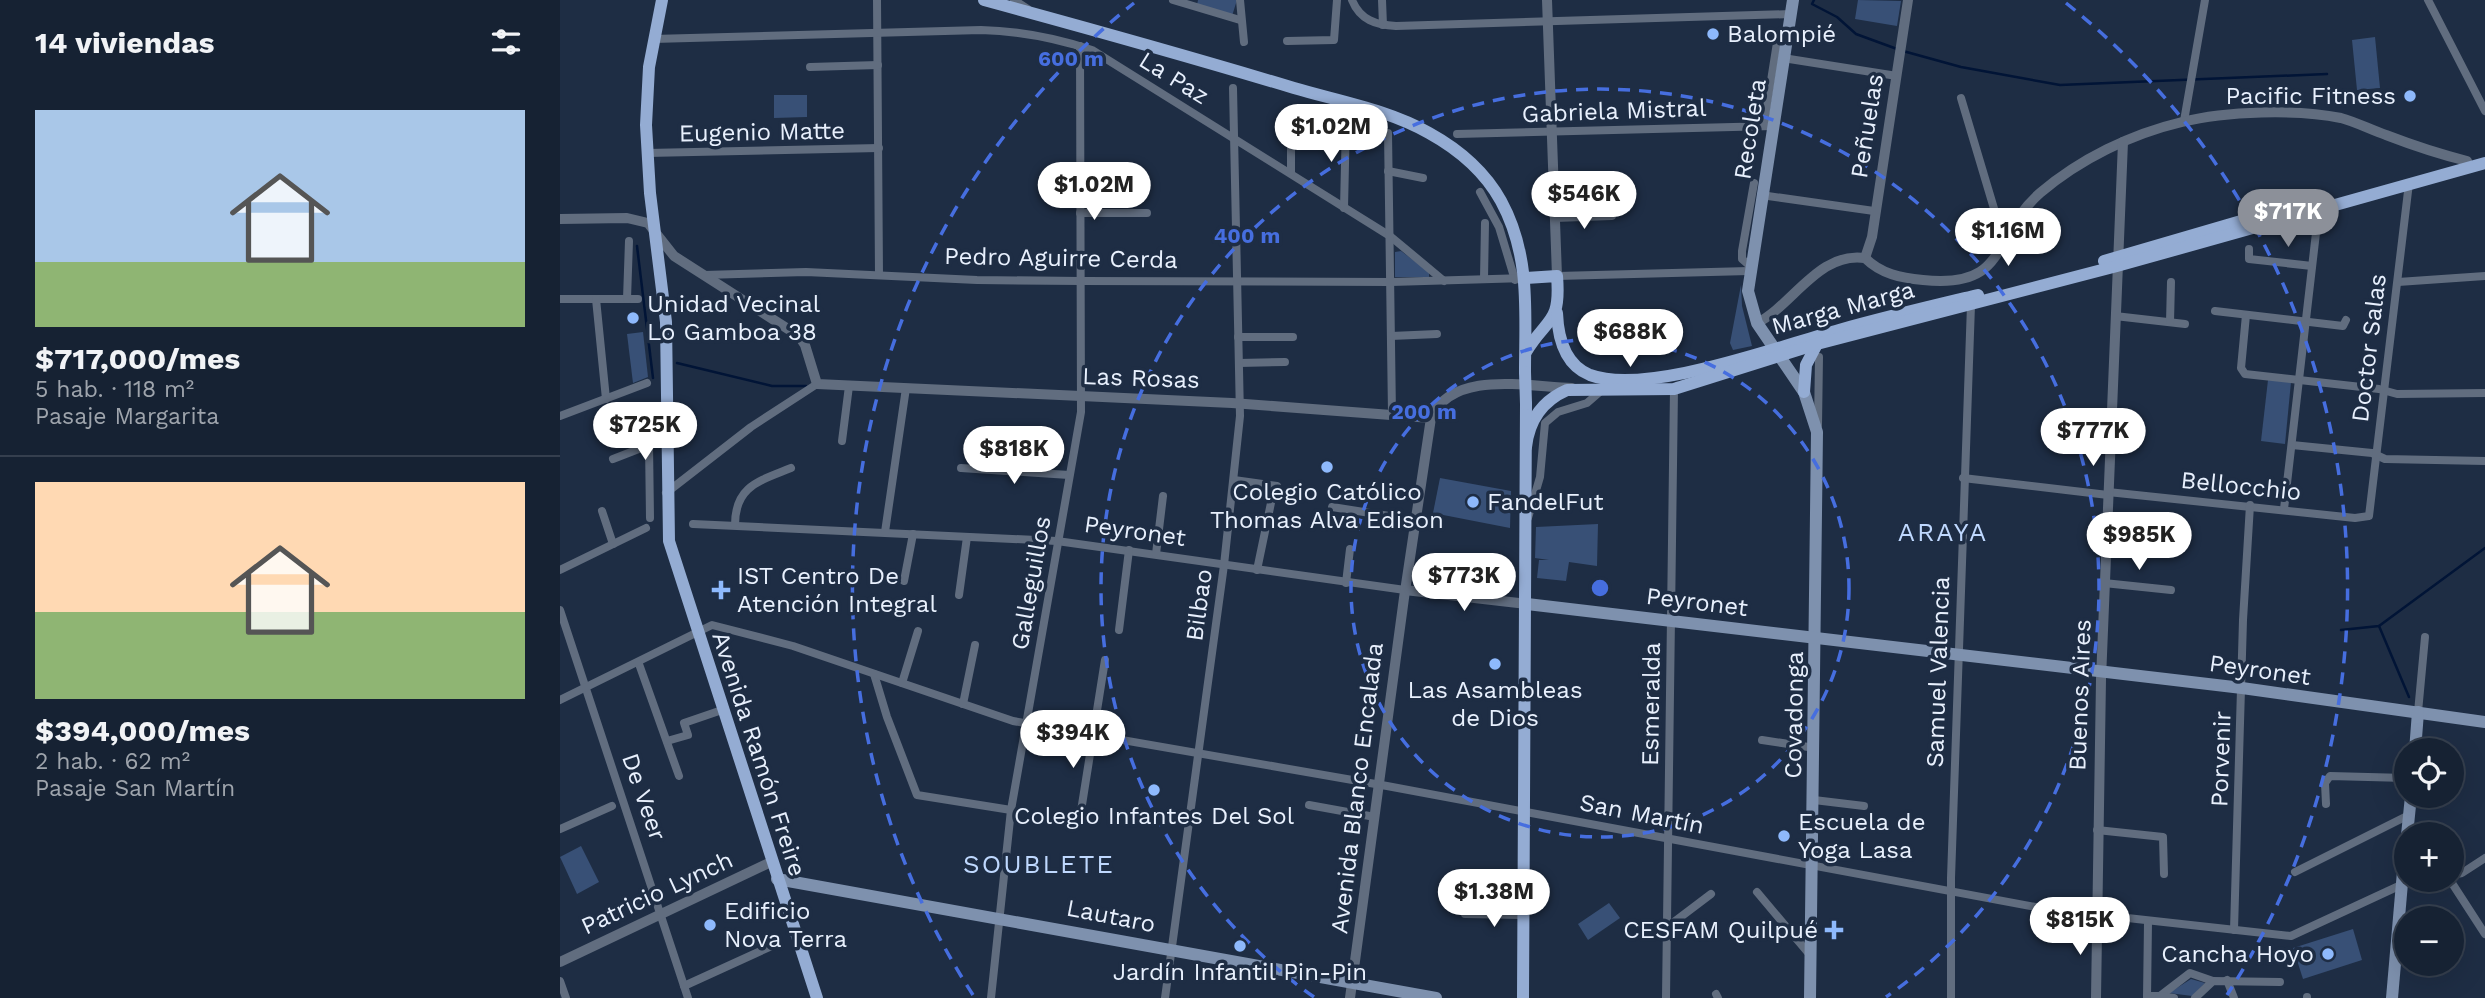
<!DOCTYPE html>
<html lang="es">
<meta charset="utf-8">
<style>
:root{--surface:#162233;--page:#1f2a3b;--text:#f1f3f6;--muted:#9ea4ac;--line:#353f4e;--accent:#8c9099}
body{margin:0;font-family:"Work Sans",sans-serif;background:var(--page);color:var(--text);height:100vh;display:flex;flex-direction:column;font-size:26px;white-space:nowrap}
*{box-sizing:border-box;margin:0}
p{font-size:23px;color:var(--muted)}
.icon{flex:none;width:38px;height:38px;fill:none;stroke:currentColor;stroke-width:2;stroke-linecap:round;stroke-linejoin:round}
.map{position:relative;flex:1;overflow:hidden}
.sheet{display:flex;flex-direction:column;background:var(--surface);width:560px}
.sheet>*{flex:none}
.fabs{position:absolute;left:1834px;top:738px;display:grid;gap:14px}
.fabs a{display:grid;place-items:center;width:70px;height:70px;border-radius:50%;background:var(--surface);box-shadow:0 7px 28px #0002,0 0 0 2px var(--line);font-size:35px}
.price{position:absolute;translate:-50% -60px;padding:0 16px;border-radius:24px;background:#fff;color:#222;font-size:23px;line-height:46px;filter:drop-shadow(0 2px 4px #0008)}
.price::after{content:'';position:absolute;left:50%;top:42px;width:21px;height:16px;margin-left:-10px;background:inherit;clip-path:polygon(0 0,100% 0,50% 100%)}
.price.selected{background:var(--accent);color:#fff}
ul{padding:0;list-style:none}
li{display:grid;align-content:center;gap:14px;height:371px;padding:0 35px}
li+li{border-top:2px solid var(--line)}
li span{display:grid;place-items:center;height:217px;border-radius:0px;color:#555}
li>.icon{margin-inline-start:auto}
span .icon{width:126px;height:126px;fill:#fffc;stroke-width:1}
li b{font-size:30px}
h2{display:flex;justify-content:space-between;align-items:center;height:84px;padding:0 35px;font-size:30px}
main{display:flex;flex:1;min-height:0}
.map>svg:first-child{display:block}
.green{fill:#385076}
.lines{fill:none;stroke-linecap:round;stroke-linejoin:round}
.stream{stroke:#011436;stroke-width:2.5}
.minor{stroke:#616d7f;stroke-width:8}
.tertiary{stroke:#616d7f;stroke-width:10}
.secondary{stroke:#7e91ae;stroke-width:12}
.primary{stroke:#94acd3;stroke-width:12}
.primary-bridge{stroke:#94acd3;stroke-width:12}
.ring{fill:none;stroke:#466edf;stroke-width:3.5;stroke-dasharray:12 9}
.poi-dot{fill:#8eb9fc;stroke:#1e2d44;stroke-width:2.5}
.labels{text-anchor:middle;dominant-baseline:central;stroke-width:7;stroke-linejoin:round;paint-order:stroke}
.poi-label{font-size:24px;fill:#e8f0fd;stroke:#1e2d44;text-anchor:start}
.street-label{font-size:24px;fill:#e8f0fd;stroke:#1e2d44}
.neighbourhood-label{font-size:26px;letter-spacing:2px;fill:#bfd8fe;stroke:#1e2d44}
.centre{fill:#466edf;stroke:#1e2d44;stroke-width:3.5}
.ring-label{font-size:21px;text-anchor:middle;font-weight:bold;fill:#466edf;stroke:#1e2d44;stroke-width:7;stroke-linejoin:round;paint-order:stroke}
</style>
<main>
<section class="sheet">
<h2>14 viviendas<svg class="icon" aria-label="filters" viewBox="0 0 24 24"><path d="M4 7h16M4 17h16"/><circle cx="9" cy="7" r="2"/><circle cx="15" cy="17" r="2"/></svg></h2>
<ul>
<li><span style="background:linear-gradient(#a9c7e8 70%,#8fb573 0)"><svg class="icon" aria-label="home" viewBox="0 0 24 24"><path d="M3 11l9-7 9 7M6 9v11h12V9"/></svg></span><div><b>$717,000/mes</b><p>5 hab. · 118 m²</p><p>Pasaje Margarita</p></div></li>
<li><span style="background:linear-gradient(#ffd9b3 60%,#8fb573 0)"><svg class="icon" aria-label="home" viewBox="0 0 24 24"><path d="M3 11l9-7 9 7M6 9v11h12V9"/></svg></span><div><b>$394,000/mes</b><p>2 hab. · 62 m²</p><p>Pasaje San Martín</p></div></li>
</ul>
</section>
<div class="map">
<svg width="1925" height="998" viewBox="0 0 1925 998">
<rect width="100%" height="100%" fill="#1e2d44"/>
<g class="green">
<polygon points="638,0 677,0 672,16 637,5"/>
<polygon points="1298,0 1341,1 1337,26 1295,19"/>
<polygon points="1815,37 1820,88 1797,90 1792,40"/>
<polygon points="214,95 247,95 247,117 214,118"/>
<polygon points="841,251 869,272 869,277 835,277 835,252"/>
<polygon points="1181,285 1182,306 1192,346 1173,350 1170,343"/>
<polygon points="83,332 88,377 73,383 67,334"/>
<polygon points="1708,380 1731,382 1725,444 1701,441"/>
<polygon points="880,478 951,491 950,528 873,513"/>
<polygon points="1038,524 1037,566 1009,562 1006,581 977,578 979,560 989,560 975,558 976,527"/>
<polygon points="21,846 39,882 17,894 0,857"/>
<polygon points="1049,903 1060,918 1028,940 1018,924"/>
<polygon points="1793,929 1802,960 1743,979 1733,948"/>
<polygon points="1631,979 1645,983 1632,996 1609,993"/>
</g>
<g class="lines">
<g class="stream">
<polyline points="1254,0 1252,4 1277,17 1296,34 1337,49"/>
<polyline points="1343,51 1401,67 1500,85 1767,74"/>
<polyline points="77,246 93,378"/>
<polyline points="117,363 212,386 246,386"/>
<polyline points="1819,626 1849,697"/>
<polyline points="1781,630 1819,626 1925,548"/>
</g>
<g class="minor">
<polyline points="317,0 319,275"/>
<polyline points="454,0 468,9"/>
<polyline points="613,0 680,20"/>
<polyline points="680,0 684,42"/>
<path d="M792,0C800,20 816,25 836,26L1231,14"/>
<polyline points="822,0 823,25"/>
<polyline points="1868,0 1925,111"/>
<path d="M93,39L421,30C460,31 496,38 532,50L830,236L884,281"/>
<polyline points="727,41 774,40 777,0"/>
<polyline points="1223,58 1337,76"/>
<polyline points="250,67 318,65"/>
<polyline points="1401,98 1444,242"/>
<polyline points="1624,121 1645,0"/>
<polyline points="1204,125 1218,36"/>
<polyline points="828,133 832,414"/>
<polyline points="897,134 1213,126"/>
<polyline points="87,153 319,148"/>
<polyline points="828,171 863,178"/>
<polyline points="731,172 731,115"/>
<polyline points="993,177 1052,175"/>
<polyline points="920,192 939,227 955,280"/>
<polyline points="1201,195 1314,211"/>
<polyline points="784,208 786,120"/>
<polyline points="994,212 1021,211"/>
<polyline points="520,213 587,213"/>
<polyline points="994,218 1052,216"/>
<polyline points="1689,249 1689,259 1752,266"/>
<polyline points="1190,266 1182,259 1182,251 1194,183"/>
<polyline points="144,275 246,272 417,280 521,281 831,282 966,278"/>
<polyline points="997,276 1189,271"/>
<polyline points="924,279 925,223"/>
<polyline points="1838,282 1925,276"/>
<polyline points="0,299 78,299"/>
<polyline points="36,299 46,399"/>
<polyline points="67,299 69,241"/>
<polyline points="1655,311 1783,326 1786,320"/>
<polyline points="1686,315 1681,368 1685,374 1819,389 1837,394 1925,393"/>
<polyline points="1555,316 1625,324"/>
<polyline points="1610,322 1611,282"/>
<polyline points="831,336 877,334"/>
<polyline points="678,337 733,337"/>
<polyline points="679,363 725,362"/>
<polyline points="0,416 87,383"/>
<polyline points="1258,425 1259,357"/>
<polyline points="282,441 289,386"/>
<polyline points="89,444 90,518"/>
<polyline points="1732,445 1812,453 1825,459 1925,461"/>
<polyline points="53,459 107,438"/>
<polyline points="401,468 509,475"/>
<polyline points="1403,478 1548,495"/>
<polyline points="674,480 717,486"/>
<polyline points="1548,492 1795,518 1809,516 1849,183"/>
<polyline points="106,493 191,427 257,384"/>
<polyline points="772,507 855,520"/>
<polyline points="1724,509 1759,207"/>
<polyline points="42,511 53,544"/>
<polyline points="968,518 980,477 985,423 998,412 1027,403 1042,390"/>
<polyline points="133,524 497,541 845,590"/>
<path d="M175,525C175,486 199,481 231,468"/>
<polyline points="325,532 346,388"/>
<polyline points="596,554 603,496"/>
<polyline points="0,570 86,528"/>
<polyline points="697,570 712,498"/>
<polyline points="344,581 353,534"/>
<polyline points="786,583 790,549"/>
<polyline points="1544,583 1611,590"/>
<polyline points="399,595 407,537"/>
<polyline points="0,610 128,998"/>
<polyline points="559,630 569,550"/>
<polyline points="79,664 119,776"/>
<polyline points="314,674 327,717 357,795 451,810"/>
<polyline points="342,683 358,631"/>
<polyline points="0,700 152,625 233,646 453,721 827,786 1486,909 1731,936 1841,885"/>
<polyline points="403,704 415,645"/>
<polyline points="1858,712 1865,637"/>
<polyline points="1202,740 1255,748"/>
<polyline points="107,741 128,735 124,723 162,710"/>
<polyline points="1254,800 1304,806"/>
<polyline points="1766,804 1765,783 1770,776 1846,778"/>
<polyline points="749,805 815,817"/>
<polyline points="521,811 545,660"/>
<polyline points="0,829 52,806"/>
<polyline points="1537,830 1603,837 1604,874"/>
<polyline points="1735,872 1849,815"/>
<polyline points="1892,875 1902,873 1925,858"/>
<polyline points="1890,880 1925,934"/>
<polyline points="1197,892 1250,955"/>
<polyline points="964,901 985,888"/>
<polyline points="905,914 963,915"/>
<polyline points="1106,928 1151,894"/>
<polyline points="1674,930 1683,620 1690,505"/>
<polyline points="1667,980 1674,998"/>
<polyline points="0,981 6,998"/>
<polyline points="124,986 216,944"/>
<polyline points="1156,994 1158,998"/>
<polyline points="1587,996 1600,996 1630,973 1653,981"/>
<polyline points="1600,996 1614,998"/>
<polyline points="431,998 451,810 521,412 520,46"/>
<polyline points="605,998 664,565 680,416 673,88"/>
<polyline points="1106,998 1114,389 1117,386"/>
<polyline points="1391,998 1391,878 1411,305"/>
<polyline points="1587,998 1588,922"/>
<polyline points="1635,998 1653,981 1720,982"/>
<polyline points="1747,998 1747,997"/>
</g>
<g class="tertiary">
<polyline points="987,0 997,276"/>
<polyline points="0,219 67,218 88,223 114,256 239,336 245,345 257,384 672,403 871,418"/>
<polyline points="1305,258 1312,237 1348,0"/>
<path d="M1197,323C1233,305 1259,251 1305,258C1321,274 1341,278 1363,280C1450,289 1430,237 1480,193C1520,159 1571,134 1622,122C1666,111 1737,109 1781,118C1796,122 1811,130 1826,135C1852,145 1879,154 1907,161"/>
<polyline points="845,590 967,604"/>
<polyline points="0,962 211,862"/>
<path d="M790,998L844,598L871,418C893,369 969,387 1012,388"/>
<polyline points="1536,998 1541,679 1563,142"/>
</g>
<g class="secondary">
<polyline points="1233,0 1188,291 1197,323 1244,392 1257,432 1250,998"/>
<polyline points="967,604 1682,688 1925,722"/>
<polyline points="1855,751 1858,712"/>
<polyline points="1847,835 1851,796"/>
<polyline points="217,879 876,998"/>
<polyline points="1832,998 1846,837"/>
</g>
<g class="primary">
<polyline points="102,0 89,67 86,125 90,193 106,322 109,541 257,998"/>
<path d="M424,0C527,28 631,57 734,88C778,101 829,110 869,133C898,149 925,172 941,201C971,256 965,312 965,372"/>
<polyline points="1544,261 1705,214"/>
<path d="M966,278L997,276C1001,325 987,317 966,352"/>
<path d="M997,313C998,337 1005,365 1030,375C1087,396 1219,346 1279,330C1325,317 1372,306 1418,295"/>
<polyline points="1244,392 1246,365 1257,344"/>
<path d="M966,447C969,420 982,401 1007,390L1114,389L1257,344L1557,266L1925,163"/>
<polyline points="963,998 966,404"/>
</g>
<polyline class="primary-bridge" points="965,372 966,404"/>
</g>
<g class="ring">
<circle cx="1040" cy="588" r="249"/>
<path d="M754 997A499 499 0 1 1 1326 997"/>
<path d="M413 995A748 748 0 0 1 574 3M1506 3A748 748 0 0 1 1667 995"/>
</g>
<g class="poi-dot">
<circle cx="1153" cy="34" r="7"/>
<circle cx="1850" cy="96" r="7"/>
<circle cx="73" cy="318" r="7"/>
<circle cx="767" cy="467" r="7"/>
<circle cx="913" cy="502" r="7"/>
<path d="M157.5 579.5h7v7h7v7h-7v7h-7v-7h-7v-7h7z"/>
<circle cx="935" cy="664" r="7"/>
<circle cx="594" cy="790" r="7"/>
<circle cx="1224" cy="836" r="7"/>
<circle cx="150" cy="925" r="7"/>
<path d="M1270.5 919.5h7v7h7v7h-7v7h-7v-7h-7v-7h7z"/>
<circle cx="680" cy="946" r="7"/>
<circle cx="1768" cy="954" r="7"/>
</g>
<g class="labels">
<g class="poi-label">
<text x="1167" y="34">Balompié</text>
<text x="1836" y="96" text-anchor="end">Pacific Fitness</text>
<text x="87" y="304">Unidad Vecinal<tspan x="87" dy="28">Lo Gamboa 38</tspan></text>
<text x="767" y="492" text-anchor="middle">Colegio Católico<tspan x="767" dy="28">Thomas Alva Edison</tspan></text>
<text x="927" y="502">FandelFut</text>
<text x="177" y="576">IST Centro De<tspan x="177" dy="28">Atención Integral</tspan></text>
<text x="935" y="690" text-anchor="middle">Las Asambleas<tspan x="935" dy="28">de Dios</tspan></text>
<text x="594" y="816" text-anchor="middle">Colegio Infantes Del Sol</text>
<text x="1238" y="822">Escuela de<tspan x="1238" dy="28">Yoga Lasa</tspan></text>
<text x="164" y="911">Edificio<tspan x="164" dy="28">Nova Terra</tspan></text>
<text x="1258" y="930" text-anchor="end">CESFAM Quilpué</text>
<text x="1754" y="954" text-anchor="end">Cancha Hoyo</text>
<text x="680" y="972" text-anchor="middle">Jardín Infantil Pin-Pin</text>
</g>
<g class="street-label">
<text transform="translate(614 78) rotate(32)">La Paz</text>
<text transform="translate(1054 111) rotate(-2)">Gabriela Mistral</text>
<text transform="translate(1307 126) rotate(-81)">Peñuelas</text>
<text transform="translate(1190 129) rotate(-81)">Recoleta</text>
<text transform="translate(202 132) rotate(-1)">Eugenio Matte</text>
<text transform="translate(501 258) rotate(1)">Pedro Aguirre Cerda</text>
<text transform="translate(1283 308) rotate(-15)">Marga Marga</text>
<text transform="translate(1809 348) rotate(-83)">Doctor Salas</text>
<text transform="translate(581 378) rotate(2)">Las Rosas</text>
<text transform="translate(1681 486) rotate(6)">Bellocchio</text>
<text transform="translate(575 531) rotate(8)">Peyronet</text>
<text transform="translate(471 583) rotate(-80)">Galleguillos</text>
<text transform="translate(1137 602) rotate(7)">Peyronet</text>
<text transform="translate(639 605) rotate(-82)">Bilbao</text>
<text transform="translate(1700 670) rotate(8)">Peyronet</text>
<text transform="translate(1378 672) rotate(-88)">Samuel Valencia</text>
<text transform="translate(1520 695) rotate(-88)">Buenos Aires</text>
<text transform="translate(1091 704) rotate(-89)">Esmeralda</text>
<text transform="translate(1234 715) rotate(-89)">Covadonga</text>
<text transform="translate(199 754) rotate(72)">Avenida Ramón Freire</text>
<text transform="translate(1661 759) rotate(-88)">Porvenir</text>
<text transform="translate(797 788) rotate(-83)">Avenida Blanco Encalada</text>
<text transform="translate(84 797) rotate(71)">De Veer</text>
<text transform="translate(1082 814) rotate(11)">San Martín</text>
<text transform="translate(97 893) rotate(-25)">Patricio Lynch</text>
<text transform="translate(551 916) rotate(11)">Lautaro</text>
</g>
<g class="neighbourhood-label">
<text x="1383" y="532">ARAYA</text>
<text x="479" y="864">SOUBLETE</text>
</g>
</g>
<circle cx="1040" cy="588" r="10" class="centre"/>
<g class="ring-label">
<text x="511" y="66">600 m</text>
<text x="687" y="243">400 m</text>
<text x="864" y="419">200 m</text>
</g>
</svg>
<div class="fabs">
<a><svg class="icon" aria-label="locate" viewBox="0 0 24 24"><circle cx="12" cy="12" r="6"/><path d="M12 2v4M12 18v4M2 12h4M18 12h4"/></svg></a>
<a>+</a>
<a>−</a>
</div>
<b class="price" style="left:771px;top:164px">$1.02M</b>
<b class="price" style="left:534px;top:222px">$1.02M</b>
<b class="price" style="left:1024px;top:231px">$546K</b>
<b class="price selected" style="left:1728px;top:249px">$717K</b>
<b class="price" style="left:1448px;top:268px">$1.16M</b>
<b class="price" style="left:1070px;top:369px">$688K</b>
<b class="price" style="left:85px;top:462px">$725K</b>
<b class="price" style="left:1533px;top:468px">$777K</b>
<b class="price" style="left:454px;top:486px">$818K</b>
<b class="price" style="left:1579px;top:572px">$985K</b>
<b class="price" style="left:904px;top:613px">$773K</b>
<b class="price" style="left:513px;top:770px">$394K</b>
<b class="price" style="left:934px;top:929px">$1.38M</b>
<b class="price" style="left:1520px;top:957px">$815K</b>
</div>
</main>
